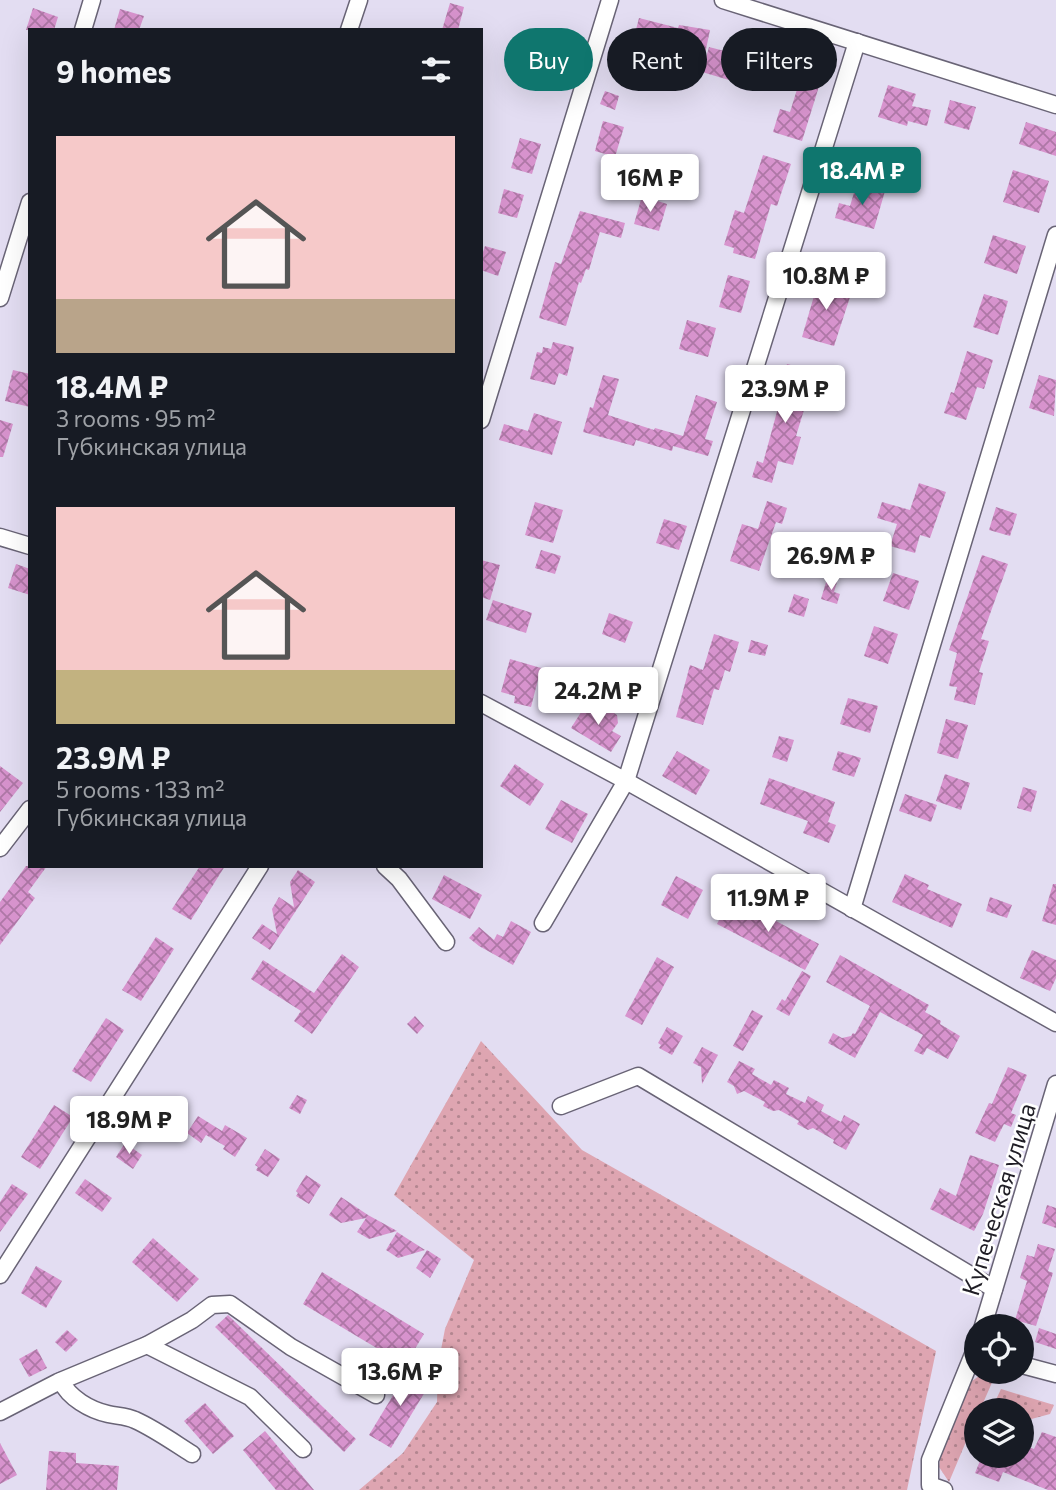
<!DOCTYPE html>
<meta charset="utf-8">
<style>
:root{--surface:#171b24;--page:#20242c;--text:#f1f3f6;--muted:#9ea1a6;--accent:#0f766e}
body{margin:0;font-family:Commissioner,sans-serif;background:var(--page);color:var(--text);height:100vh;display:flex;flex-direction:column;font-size:26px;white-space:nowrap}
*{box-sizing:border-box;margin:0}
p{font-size:23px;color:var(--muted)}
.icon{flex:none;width:38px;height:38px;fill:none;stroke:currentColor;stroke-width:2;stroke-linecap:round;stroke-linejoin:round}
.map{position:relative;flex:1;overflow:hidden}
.side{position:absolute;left:28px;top:28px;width:455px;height:840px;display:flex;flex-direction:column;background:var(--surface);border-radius:0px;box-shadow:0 7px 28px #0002}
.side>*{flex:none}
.top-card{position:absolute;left:504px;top:28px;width:446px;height:63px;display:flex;gap:14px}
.controls{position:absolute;left:964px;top:1314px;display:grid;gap:14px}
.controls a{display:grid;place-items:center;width:70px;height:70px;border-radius:50%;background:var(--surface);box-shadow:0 7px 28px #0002;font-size:35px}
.price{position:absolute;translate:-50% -60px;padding:0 16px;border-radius:7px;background:#fff;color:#222;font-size:23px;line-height:46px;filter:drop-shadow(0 2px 4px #0008)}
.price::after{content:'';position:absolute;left:50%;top:42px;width:21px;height:16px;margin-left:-10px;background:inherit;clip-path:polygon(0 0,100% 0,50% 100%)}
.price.selected{background:var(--accent);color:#fff}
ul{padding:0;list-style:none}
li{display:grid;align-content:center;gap:14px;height:371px;padding:0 28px}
li span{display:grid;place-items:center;height:217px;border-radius:0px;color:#555}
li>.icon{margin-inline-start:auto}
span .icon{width:126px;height:126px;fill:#fffc;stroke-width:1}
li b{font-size:30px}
h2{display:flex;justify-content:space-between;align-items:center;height:84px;padding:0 28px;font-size:30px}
.chip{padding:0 24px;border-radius:32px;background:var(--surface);box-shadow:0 7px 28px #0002;font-size:24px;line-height:63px}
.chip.selected{background:var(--accent);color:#fff}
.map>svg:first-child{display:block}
.grass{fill:url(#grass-dots)}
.building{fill:url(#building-cross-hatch)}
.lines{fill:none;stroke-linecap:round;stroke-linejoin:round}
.minor-casing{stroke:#696476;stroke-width:19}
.minor{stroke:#fff;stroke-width:16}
.labels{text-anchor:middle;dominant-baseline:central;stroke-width:5;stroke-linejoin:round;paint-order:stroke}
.street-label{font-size:24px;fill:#1f1d25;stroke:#fff}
</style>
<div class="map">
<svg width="1056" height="1490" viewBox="0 0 1056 1490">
<defs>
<pattern id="grass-dots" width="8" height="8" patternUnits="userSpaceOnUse" patternTransform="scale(1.75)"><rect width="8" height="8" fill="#dea5b1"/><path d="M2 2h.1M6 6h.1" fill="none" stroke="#b38690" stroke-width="1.8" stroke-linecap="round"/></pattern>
<pattern id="building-cross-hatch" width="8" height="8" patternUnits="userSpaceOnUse" patternTransform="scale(1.75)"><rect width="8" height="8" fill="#d793cd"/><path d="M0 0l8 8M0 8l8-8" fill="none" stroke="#ae77a6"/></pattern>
</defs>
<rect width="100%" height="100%" fill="#e3ddf2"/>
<g class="grass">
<polygon points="481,1041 582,1150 936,1351 907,1490 359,1490 403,1453 437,1402 438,1365 445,1329 474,1260 394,1195"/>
<polygon points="985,1372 993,1372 994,1378 980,1410 976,1410 976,1418 949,1482 939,1467 941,1453 969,1383"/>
<polygon points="1001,1389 1054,1405 1050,1414 1024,1421 1022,1410 1001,1410 993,1406"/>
</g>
<g class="building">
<polygon points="450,3 464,7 458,30 442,30"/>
<polygon points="33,8 58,17 54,30 26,30"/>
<polygon points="120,9 144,16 139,30 114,30"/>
<polygon points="639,18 678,28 679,25 710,30 705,54 686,50 683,64 670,61 671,55 632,45"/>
<polygon points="550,30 572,36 556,91 538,86 545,61 541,61"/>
<polygon points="738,32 763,40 759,53 734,44"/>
<polygon points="709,47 736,54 729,80 702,72"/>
<polygon points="797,55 826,64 802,141 773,132 780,109 790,112 799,83 789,80"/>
<polygon points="888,85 916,94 912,106 931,110 927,126 908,121 907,126 878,117"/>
<polygon points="605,91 619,96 615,110 600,104"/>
<polygon points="950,100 976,107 969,130 944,123"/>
<polygon points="603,121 624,127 615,157 595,151"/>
<polygon points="1026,122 1056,132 1056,156 1019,144"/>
<polygon points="520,138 541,144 532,174 511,168"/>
<polygon points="763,155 791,164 777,206 771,204 755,259 733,253 734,248 724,245 735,210 744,213"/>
<polygon points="1013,170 1049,181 1039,213 1003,202"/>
<polygon points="857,183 885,191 874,229 835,218 839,203 850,206"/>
<polygon points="504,189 524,195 517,218 498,213"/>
<polygon points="642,196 667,204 659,231 634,224"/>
<polygon points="580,211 625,223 621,238 600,232 589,270 586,269 581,283 579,282 566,326 539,318 555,262 561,264"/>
<polygon points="993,235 1026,246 1017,274 984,263"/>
<polygon points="485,246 506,252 498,276 481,270 481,258"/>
<polygon points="728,275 750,281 741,313 719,307"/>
<polygon points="812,278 852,291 834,346 802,337 814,296 807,294"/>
<polygon points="984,294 1008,301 998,335 973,327"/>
<polygon points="687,320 716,328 708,357 679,349"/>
<polygon points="553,342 574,347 567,376 559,373 555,385 530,379 537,352 542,353 543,347 551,349"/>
<polygon points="967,351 993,360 984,389 977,387 966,420 944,413 951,392 954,393"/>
<polygon points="787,364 809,370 798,408 804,410 796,436 801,437 793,465 778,461 772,483 752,477 757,461 763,463 784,386 781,385"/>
<polygon points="13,370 30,374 30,407 5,401"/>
<polygon points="603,375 619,379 608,415 654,430 655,428 683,436 696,395 717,402 705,439 713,441 708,456 673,446 672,451 636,440 634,446 583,432 590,407 593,408"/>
<polygon points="1039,375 1056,380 1054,416 1029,408"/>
<polygon points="534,413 562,422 552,455 499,440 504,424 528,431"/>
<polygon points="0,420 13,424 3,457 0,457"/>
<polygon points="919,483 946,492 930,538 920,535 915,553 890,546 897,524 877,518 882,502 910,510"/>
<polygon points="767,501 787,508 782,524 776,522 759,571 730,561 742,524 758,529"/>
<polygon points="535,502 563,510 553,543 525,535"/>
<polygon points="996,507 1017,514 1010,536 989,530"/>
<polygon points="664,519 687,526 679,550 656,543"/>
<polygon points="541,550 561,556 555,574 535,568"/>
<polygon points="982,555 1008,564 981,639 989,641 979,672 983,673 975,705 954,700 957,687 949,686 957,653 949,650"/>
<polygon points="481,560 500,565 490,600 481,597"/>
<polygon points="16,564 30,569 30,595 8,588"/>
<polygon points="893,573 919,581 909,610 883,601"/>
<polygon points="827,579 837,582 834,592 840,594 837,604 821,599"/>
<polygon points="794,594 809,599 804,617 788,612"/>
<polygon points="493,600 532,613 526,633 486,620"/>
<polygon points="609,613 633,622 625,643 602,634"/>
<polygon points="874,626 898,634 888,664 864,656"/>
<polygon points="714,634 739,642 730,672 725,670 719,690 714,689 703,725 676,717 690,665 703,670"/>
<polygon points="751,640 768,645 765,656 748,652"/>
<polygon points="510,659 541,668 531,707 514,703 515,696 501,692"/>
<polygon points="848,698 878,706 870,733 840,724"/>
<polygon points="585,706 600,715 603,711 609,710 617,715 618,723 612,731 621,736 611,752 571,728"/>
<polygon points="946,719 968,725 958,759 937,753"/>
<polygon points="779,736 794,740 787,762 772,757"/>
<polygon points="677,751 710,770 696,795 662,776"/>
<polygon points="838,751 861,758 854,777 832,770"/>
<polygon points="515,764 544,784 530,806 500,786"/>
<polygon points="0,766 23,783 0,812"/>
<polygon points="945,774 970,783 961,810 936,801"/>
<polygon points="769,778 835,802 828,822 836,825 829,843 803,833 808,821 760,804"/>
<polygon points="1023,787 1037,791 1031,812 1017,808"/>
<polygon points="905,794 937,805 931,822 899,811"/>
<polygon points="561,800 588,814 572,843 545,829"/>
<polygon points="26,866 47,866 28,892 35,898 0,945 0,902"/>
<polygon points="200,866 225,866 191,920 172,909"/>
<polygon points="298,870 315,882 270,950 252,938 262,924 277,934 272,909 279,897 294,907 290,882"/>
<polygon points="905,874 929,885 927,889 962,904 952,928 892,902"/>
<polygon points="444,875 482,895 470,919 432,899"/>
<polygon points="676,876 703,890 688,919 661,905"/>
<polygon points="1053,884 1056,884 1056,925 1042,921"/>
<polygon points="731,897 819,944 805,970 717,924"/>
<polygon points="990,897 1012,905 1007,918 986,911"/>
<polygon points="511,921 531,932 513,965 479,946 469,938 479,927 494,940 497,934 503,937"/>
<polygon points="156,937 174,949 141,1001 122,990"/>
<polygon points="1032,950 1056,960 1056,978 1050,991 1020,978"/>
<polygon points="342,954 359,967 312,1034 294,1021 301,1011 251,979 263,960 314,993"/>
<polygon points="840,955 929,1005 925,1012 941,1021 940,1024 960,1036 948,1059 927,1048 923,1055 914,1051 923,1035 880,1012 855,1058 828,1043 833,1033 842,1038 851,1036 853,1033 855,1034 870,1006 826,982"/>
<polygon points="657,957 674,967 642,1025 625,1016"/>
<polygon points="802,971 811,976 789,1016 776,1009 782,999 785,1001"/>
<polygon points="752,1010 763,1016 743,1051 733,1046"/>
<polygon points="415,1016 424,1026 417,1034 407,1024"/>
<polygon points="106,1018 124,1030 91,1082 72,1071"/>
<polygon points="667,1027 683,1036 672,1055 659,1048 661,1045 658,1043"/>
<polygon points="702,1047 718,1055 702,1084 701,1067 693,1063"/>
<polygon points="739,1061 755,1069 752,1074 771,1085 774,1080 789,1088 786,1094 805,1103 808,1096 824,1105 821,1111 841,1122 844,1115 860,1124 846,1150 833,1143 834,1140 813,1128 808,1130 797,1124 799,1121 779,1110 773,1111 763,1106 765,1102 744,1091 737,1094 734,1086 727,1082"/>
<polygon points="1008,1067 1027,1075 1011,1113 1016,1115 1011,1127 1004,1124 995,1142 975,1133 989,1103 992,1104"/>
<polygon points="297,1095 307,1100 300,1114 289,1108"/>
<polygon points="151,1096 169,1108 159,1122 142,1110"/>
<polygon points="54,1105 73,1117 40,1169 21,1157"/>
<polygon points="198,1116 222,1131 225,1125 247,1138 235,1157 223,1149 225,1146 206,1135 201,1143 187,1133"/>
<polygon points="125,1143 142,1155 133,1169 116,1157"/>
<polygon points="265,1149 280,1159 268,1177 256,1170 258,1167 255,1165"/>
<polygon points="970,1155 999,1165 983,1214 974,1231 930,1209 940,1188 956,1196"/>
<polygon points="306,1175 321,1185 309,1204 296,1196 298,1193 296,1191"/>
<polygon points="85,1179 112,1198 102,1212 75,1193"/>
<polygon points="12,1184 28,1194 0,1232 0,1202"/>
<polygon points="341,1197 368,1215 397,1231 369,1239 357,1232 366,1218 341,1223 329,1215"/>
<polygon points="1047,1205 1056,1208 1056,1228 1042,1223"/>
<polygon points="397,1232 425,1250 398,1258 386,1250"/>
<polygon points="153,1238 199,1279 177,1302 132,1262"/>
<polygon points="1038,1244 1055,1249 1048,1271 1053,1273 1036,1326 1015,1320 1027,1281 1020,1278 1027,1255 1034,1257"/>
<polygon points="427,1250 441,1259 430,1278 416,1268"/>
<polygon points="36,1266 62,1281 46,1308 21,1293"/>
<polygon points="322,1272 424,1334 405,1365 303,1304"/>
<polygon points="228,1315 356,1439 344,1452 215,1327"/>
<polygon points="1039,1328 1056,1334 1056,1349 1035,1342"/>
<polygon points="67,1330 78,1340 66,1352 55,1342"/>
<polygon points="37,1349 47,1368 29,1377 19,1359"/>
<polygon points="409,1369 431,1382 391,1448 369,1435"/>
<polygon points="205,1403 234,1436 213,1454 184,1421"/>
<polygon points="265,1431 314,1490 276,1490 243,1450"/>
<polygon points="1042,1432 1056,1437 1056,1490 1048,1490 1003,1472 999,1482 975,1473 982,1456 1022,1456 1022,1444 1034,1449"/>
<polygon points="0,1443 17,1475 0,1484"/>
<polygon points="49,1451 76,1453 76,1463 119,1466 117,1490 46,1490"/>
</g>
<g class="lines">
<g class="minor-casing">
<g id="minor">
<polyline points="723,0 1056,105"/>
<polyline points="83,30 92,0"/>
<polyline points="349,30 359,0"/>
<polyline points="0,298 30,202"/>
<polyline points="481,420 610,0"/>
<polyline points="0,537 30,546"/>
<polyline points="481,703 626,781 1056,1023"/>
<polyline points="0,848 30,809"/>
<polyline points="385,866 399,879 446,942"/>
<polyline points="852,909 1056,235"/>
<polyline points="543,923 626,781 857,42"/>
<polyline points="561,1106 638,1076 994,1289"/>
<polyline points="0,1275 260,866"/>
<polyline points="983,1326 1056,1084"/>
<polyline points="147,1345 250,1397 303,1449"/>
<polyline points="1022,1365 1056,1374"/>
<path d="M61,1381C69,1398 90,1410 108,1414C117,1416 127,1416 135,1420C155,1429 173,1442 192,1454"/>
<polyline points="0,1412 58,1382 147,1345 192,1320 212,1305 230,1304 291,1347 376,1395"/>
<polyline points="944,1490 930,1485 930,1460 976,1347"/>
</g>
</g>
<use href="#minor" class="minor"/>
</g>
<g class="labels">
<g class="street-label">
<text transform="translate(998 1199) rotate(-73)">Купеческая улица</text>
</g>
</g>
</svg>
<div class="controls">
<a><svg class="icon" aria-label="locate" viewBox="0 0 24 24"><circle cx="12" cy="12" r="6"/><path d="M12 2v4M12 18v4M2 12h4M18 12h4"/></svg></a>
<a><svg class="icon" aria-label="layers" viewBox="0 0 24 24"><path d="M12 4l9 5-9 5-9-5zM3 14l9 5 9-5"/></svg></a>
</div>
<b class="price selected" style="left:862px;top:207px">18.4M ₽</b>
<b class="price" style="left:650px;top:214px">16M ₽</b>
<b class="price" style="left:826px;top:312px">10.8M ₽</b>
<b class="price" style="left:785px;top:425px">23.9M ₽</b>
<b class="price" style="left:831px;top:592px">26.9M ₽</b>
<b class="price" style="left:598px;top:727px">24.2M ₽</b>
<b class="price" style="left:768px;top:934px">11.9M ₽</b>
<b class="price" style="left:129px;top:1156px">18.9M ₽</b>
<b class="price" style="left:400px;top:1408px">13.6M ₽</b>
<div class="top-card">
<a class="chip selected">Buy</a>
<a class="chip">Rent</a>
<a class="chip">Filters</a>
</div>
<section class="side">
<h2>9 homes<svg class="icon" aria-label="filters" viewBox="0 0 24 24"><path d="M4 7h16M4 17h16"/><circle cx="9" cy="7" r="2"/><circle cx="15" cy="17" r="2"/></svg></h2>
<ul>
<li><span style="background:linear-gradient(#f6c9c9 75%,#b9a48a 0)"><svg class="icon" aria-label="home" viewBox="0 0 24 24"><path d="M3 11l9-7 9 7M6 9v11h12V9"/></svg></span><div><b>18.4M ₽</b><p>3 rooms · 95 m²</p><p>Губкинская улица</p></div></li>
<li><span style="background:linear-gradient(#f6c9c9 75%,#c2b280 0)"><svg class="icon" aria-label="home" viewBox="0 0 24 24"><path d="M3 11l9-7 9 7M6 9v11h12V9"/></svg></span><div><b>23.9M ₽</b><p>5 rooms · 133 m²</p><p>Губкинская улица</p></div></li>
</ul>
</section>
</div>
